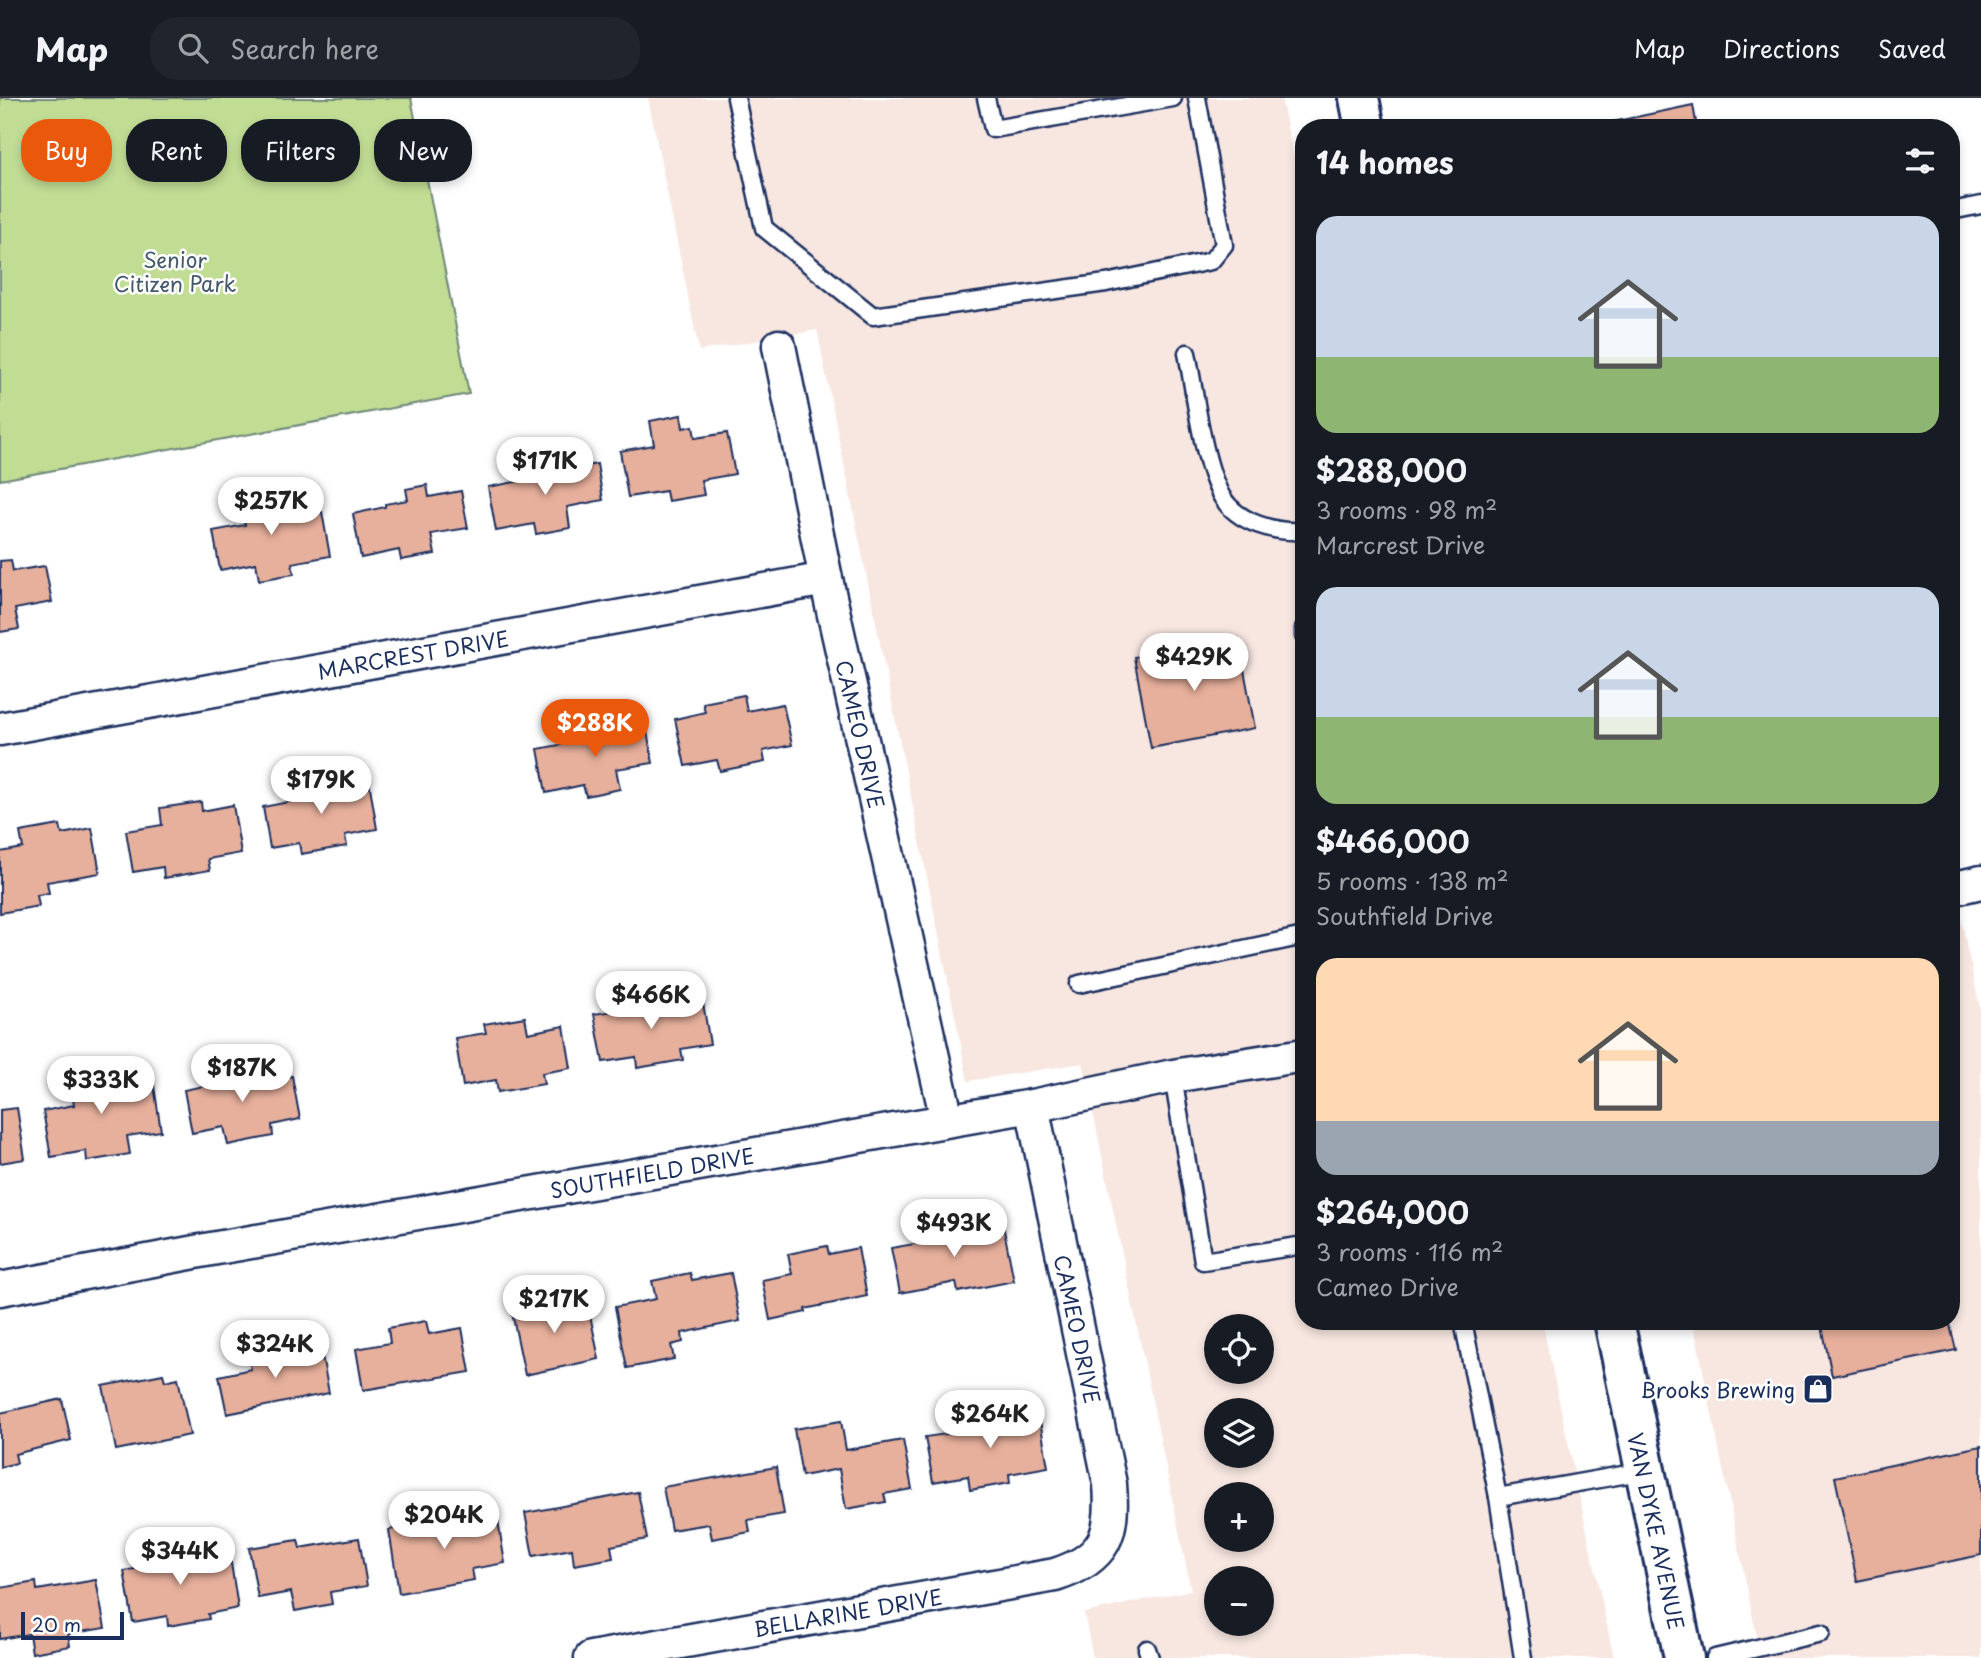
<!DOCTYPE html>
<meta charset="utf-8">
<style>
:root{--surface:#171b24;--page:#20242c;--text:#f1f3f6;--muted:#9ea1a6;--line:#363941;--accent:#ea580c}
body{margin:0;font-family:"Playpen Sans",sans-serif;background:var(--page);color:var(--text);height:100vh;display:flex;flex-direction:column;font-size:26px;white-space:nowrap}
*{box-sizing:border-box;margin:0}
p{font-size:23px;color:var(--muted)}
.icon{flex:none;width:38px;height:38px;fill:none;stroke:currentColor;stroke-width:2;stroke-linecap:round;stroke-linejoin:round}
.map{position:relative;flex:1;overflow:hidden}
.side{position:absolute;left:1295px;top:21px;width:665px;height:1211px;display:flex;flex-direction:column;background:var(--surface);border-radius:28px;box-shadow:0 4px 10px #0003}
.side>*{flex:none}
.hud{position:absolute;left:21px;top:21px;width:665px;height:63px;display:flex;gap:14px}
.controls{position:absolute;left:1204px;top:1216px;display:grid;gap:14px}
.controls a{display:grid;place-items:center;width:70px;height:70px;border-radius:50%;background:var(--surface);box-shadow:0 4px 10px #0003;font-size:35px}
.scale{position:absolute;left:21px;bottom:18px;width:103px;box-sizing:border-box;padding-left:7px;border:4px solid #1b2f5e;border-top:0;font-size:19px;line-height:24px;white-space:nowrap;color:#1b2f5e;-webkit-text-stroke:5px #fff;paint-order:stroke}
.price{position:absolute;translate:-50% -60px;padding:0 16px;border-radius:24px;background:#fff;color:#222;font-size:23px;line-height:46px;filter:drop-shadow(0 2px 4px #0008)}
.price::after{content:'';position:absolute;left:50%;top:42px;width:21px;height:16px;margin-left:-10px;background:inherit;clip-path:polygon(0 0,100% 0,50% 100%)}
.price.active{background:var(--accent);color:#fff}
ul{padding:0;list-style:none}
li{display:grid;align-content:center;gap:14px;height:371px;padding:0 21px}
li span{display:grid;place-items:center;height:217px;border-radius:21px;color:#555}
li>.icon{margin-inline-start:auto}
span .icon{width:126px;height:126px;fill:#fffc;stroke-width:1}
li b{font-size:30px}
h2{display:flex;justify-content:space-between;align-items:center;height:84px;padding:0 21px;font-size:30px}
.tag{padding:0 24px;border-radius:28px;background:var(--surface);box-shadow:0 4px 10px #0003;font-size:24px;line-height:63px}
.tag.active{background:var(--accent);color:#fff}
header{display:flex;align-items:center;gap:42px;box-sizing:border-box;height:98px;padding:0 35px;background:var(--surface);border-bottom:2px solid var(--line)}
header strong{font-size:33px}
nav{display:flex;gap:38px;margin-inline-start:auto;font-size:24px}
.search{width:490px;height:63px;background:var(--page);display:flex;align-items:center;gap:18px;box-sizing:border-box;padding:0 24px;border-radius:28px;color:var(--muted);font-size:26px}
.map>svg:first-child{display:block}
.built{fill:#f8e7e1;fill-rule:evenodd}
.green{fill:#c1dd94;stroke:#6e8679;stroke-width:2}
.building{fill:#e7b09c;stroke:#1b2f5e;stroke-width:2}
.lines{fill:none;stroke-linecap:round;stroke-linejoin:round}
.lane-casing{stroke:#1b2f5e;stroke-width:21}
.street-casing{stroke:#1b2f5e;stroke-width:37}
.secondary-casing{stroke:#1b2f5e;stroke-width:44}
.lane{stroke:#fff;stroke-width:16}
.street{stroke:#fff;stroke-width:32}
.secondary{stroke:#fff;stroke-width:38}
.labels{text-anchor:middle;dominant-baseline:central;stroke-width:5;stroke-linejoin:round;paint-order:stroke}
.park-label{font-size:21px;fill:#445a6c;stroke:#fff}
.street-label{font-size:21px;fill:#1b2f5e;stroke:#fff}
.poi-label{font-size:21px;fill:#1b2f5e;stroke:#fff;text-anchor:end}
</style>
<header>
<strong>Map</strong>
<div class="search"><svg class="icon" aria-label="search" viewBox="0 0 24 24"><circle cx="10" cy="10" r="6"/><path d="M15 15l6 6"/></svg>Search here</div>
<nav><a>Map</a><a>Directions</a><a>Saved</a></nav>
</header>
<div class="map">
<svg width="1981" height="1560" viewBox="0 0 1981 1560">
<rect width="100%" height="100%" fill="#fff"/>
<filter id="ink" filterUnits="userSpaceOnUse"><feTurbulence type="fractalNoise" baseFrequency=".0143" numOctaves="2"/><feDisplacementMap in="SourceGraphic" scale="14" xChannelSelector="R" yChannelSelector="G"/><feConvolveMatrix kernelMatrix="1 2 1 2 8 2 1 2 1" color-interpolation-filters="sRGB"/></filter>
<g filter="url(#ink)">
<g class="built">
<path d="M648,0H1281L1304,106V1223H1542L1614,1560H1093L1084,1515L1191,1492L1083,965L968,983L817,232L699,253ZM1216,1228H1262V1274H1216ZM1216,1312H1262V1358H1216ZM1216,1396H1262V1442H1216ZM1216,1480H1262V1526H1216Z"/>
<polygon points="1951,774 1981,915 1981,1560 1761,1560 1693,1223 1951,1223"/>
</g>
<polygon class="green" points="0,0 411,0 469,296 0,382"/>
<g class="building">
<polygon points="1693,7 1697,30 1584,30"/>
<polygon points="681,317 683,330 693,328 695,340 727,335 735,376 701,382 704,397 668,403 666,393 628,399 620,353 654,347 650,323"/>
<polygon points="562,360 565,372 597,366 603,402 567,409 570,430 536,436 534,426 496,433 488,389 521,383 521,379 543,375 541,364"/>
<polygon points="427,387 429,399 461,393 468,430 431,436 435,456 401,462 399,452 361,460 353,416 385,409 385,406 408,402 406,391"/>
<polygon points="283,389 289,420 322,414 330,458 292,465 294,476 259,482 256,465 220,472 213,433 245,427 240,397"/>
<polygon points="11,462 13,473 45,468 52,504 15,511 19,531 0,534 0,463"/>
<polygon points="1238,540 1255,630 1151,650 1134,559"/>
<polygon points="744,597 747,613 783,606 792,647 763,653 765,664 720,673 717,662 685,668 675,621 705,614 703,605"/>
<polygon points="612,622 614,634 646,628 653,665 616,671 620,691 586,698 583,687 546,695 538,651 570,645 570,641 593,637 590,626"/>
<polygon points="337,679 339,688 369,683 377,731 345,737 347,748 301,756 299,745 270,750 263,709 299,702 296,686"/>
<polygon points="201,704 202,713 233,707 241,755 208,761 210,772 164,780 163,769 133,774 126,733 162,727 160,710"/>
<polygon points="60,727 62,736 92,730 100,775 47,784 49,795 37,797 39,808 0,815 0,754 23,750 20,734"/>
<polygon points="665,895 667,911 703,905 710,946 681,951 683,962 637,970 636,959 603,964 594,916 625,911 623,902"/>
<polygon points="525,919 528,935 564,928 571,970 542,975 544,986 498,994 496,982 463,988 455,940 486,935 484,926"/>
<polygon points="255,961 260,984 292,978 300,1021 272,1027 273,1038 228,1047 224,1029 192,1035 184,992 214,986 213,977 226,974 225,967"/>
<polygon points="100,965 103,990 153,981 161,1033 127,1038 130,1056 87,1063 86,1053 51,1059 43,1013 74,1007 68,970"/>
<polygon points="17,1010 25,1061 0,1065 0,1012"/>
<polygon points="962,1124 964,1134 1003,1127 1014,1183 958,1194 956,1184 900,1195 891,1150 926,1144 924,1131"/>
<polygon points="827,1148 829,1156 858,1150 867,1198 805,1211 806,1214 770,1222 762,1182 792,1176 788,1156"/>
<polygon points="690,1175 692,1182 731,1175 740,1223 682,1235 683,1244 671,1247 674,1261 627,1270 615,1209 656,1201 652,1183"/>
<polygon points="567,1198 569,1206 587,1202 599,1261 525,1277 511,1210"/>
<polygon points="426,1223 429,1236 462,1230 470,1274 363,1292 356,1251 390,1245 388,1230"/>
<polygon points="1821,1223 1949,1223 1956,1252 1832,1278"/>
<polygon points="287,1249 289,1258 321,1252 329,1295 227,1316 219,1278 251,1271 248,1257"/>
<polygon points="163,1276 165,1283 178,1280 190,1337 116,1352 103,1288"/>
<polygon points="62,1301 71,1342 15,1356 17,1365 0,1369 0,1315"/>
<polygon points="1038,1311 1048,1369 1009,1376 1010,1385 970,1392 968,1378 933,1384 925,1339 982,1331 980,1320"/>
<polygon points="841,1323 846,1352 903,1342 912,1391 884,1396 886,1404 846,1411 839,1371 802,1378 794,1331"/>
<polygon points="1981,1348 1981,1457 1857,1483 1835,1379"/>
<polygon points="776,1369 784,1416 748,1422 750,1434 712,1441 709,1426 671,1432 663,1389"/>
<polygon points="638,1394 647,1441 611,1448 613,1460 574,1467 572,1451 533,1458 525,1415"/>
<polygon points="441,1415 442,1426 497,1417 505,1465 472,1471 474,1482 399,1495 389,1432 421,1426 420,1418"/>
<polygon points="359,1440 367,1488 330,1494 332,1506 295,1513 291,1494 258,1500 249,1450 298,1442 300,1450"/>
<polygon points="197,1443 201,1470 231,1465 238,1510 208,1516 209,1521 168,1528 167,1518 133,1524 124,1473 159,1466 156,1449"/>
<polygon points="96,1482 105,1530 68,1536 70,1548 32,1555 29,1536 0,1541 0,1490 36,1484 37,1492"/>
</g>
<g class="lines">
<g class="lane-casing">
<g id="lane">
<polyline points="736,0 764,130 873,218 1106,185 1211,163 1224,147 1197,0"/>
<polyline points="986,0 993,31 1173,0"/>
<polyline points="1951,113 1981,107"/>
<path d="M1187,255C1195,295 1203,366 1222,399C1238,425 1275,435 1304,433"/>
<polyline points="1304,530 1304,538"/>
<polyline points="1079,886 1304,838"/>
<polyline points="1173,978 1203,1163 1304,1147"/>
<polyline points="1463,1223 1498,1399 1645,1373"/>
<polyline points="1498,1399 1523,1560"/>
<polyline points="1147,1551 1150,1560"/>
<polyline points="1715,1560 1821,1535"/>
</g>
</g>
<g class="street-casing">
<g id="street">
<polyline points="779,248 826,481 947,1022"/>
<polyline points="0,631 826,481"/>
<polyline points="1951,791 1981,784"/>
<polyline points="0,1191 211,1151 1032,1008 1173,978 1304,957"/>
<path d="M591,1560L1055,1477C1106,1461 1114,1436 1110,1386L1032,1008"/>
</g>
</g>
<g class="secondary-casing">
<g id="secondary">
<polyline points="1359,0 1365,30"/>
<polyline points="1614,1223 1684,1560"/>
</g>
</g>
<use href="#lane" class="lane"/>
<use href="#street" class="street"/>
<use href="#secondary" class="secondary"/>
</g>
</g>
<defs>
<g id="shop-square" transform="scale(1.575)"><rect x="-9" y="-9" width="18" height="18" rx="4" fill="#1b2f5e" stroke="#fff"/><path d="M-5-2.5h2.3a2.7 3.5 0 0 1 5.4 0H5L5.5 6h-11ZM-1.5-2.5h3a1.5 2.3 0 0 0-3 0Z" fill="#fff"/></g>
</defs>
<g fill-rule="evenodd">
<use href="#shop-square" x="1818" y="1291"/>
</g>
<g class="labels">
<g class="park-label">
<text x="175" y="161">Senior<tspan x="175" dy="24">Citizen Park</tspan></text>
</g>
<g class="street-label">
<text transform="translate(413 556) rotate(-10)">MARCREST DRIVE</text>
<text transform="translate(861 636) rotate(77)">CAMEO DRIVE</text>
<text transform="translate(652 1074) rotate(-10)">SOUTHFIELD DRIVE</text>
<text transform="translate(1078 1231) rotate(78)">CAMEO DRIVE</text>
<text transform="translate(1657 1433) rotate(78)">VAN DYKE AVENUE</text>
<text transform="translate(848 1514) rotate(-10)">BELLARINE DRIVE</text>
</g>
<g class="poi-label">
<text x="1795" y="1291">Brooks Brewing</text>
</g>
</g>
</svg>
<div class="controls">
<a><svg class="icon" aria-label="locate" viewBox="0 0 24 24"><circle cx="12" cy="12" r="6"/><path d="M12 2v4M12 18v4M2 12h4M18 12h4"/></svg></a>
<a><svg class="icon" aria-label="layers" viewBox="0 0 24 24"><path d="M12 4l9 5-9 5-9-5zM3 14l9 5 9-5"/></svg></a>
<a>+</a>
<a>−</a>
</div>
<div class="scale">20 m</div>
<b class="price" style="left:545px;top:399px">$171K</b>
<b class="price" style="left:271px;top:439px">$257K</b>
<b class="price" style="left:1194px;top:595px">$429K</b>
<b class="price active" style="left:595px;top:661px">$288K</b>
<b class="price" style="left:321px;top:718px">$179K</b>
<b class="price" style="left:651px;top:933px">$466K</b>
<b class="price" style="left:242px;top:1006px">$187K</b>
<b class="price" style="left:101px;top:1018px">$333K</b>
<b class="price" style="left:954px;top:1161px">$493K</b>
<b class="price" style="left:554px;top:1237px">$217K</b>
<b class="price" style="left:275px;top:1282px">$324K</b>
<b class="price" style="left:990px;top:1352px">$264K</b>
<b class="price" style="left:444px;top:1453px">$204K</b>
<b class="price" style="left:180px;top:1489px">$344K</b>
<div class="hud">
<a class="tag active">Buy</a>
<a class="tag">Rent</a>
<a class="tag">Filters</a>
<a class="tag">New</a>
</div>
<section class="side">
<h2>14 homes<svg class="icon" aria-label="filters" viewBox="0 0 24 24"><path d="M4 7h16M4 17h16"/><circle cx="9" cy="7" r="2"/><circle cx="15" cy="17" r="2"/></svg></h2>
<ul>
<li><span style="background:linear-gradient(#c9d6e8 65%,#8fb573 0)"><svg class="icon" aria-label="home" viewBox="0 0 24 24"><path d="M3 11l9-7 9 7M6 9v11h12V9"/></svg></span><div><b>$288,000</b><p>3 rooms · 98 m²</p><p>Marcrest Drive</p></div></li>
<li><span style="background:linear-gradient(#c9d6e8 60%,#8fb573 0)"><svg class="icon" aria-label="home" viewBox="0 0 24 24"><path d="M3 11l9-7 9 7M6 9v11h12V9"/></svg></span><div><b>$466,000</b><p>5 rooms · 138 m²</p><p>Southfield Drive</p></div></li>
<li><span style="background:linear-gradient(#ffd9b3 75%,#9aa5b1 0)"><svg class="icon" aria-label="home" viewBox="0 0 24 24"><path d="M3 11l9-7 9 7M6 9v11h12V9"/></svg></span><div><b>$264,000</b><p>3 rooms · 116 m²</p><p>Cameo Drive</p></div></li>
</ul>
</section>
</div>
